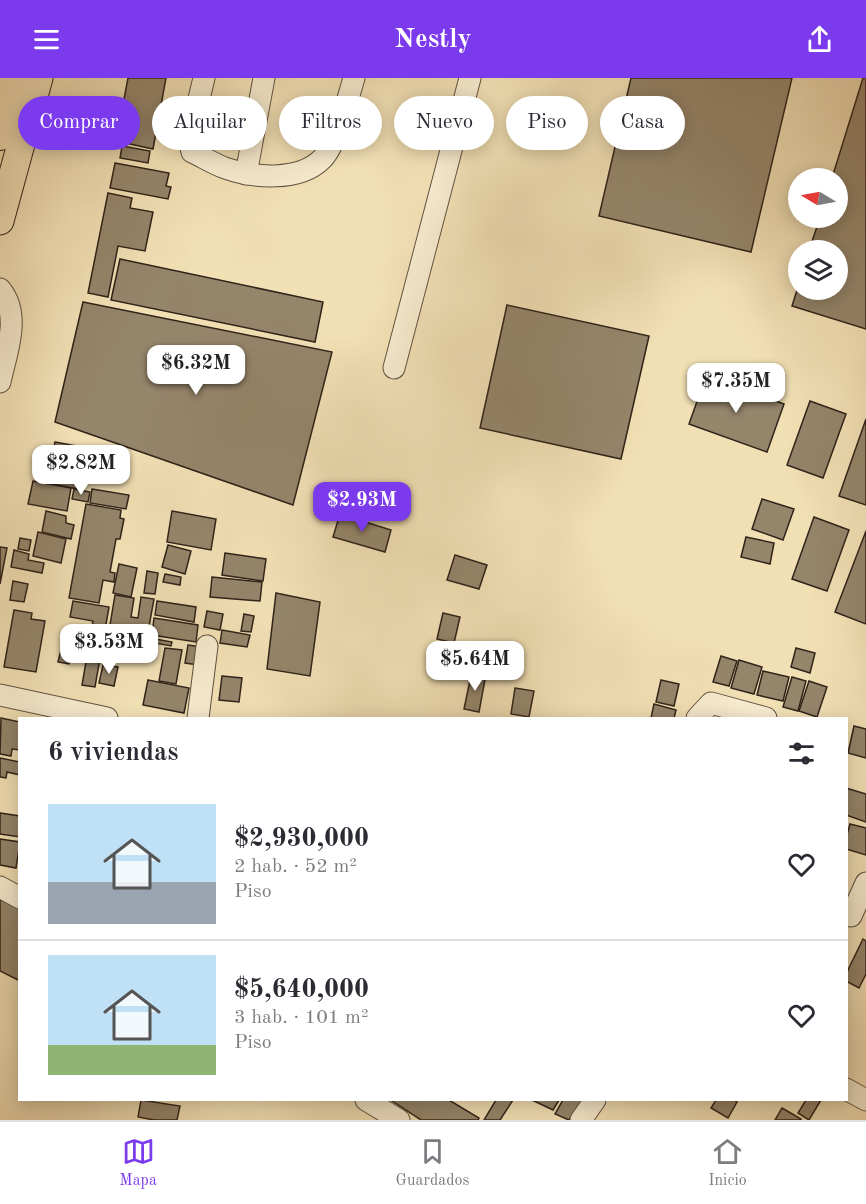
<!DOCTYPE html>
<html lang="es">
<meta charset="utf-8">
<style>
:root{--surface:#fff;--page:#f7f7f7;--text:#2b2b33;--muted:#7c7c81;--line:#e1e1e2;--accent:#7c3aed}
body{margin:0;font-family:"Old Standard TT",serif;background:var(--page);color:var(--text);height:100vh;display:flex;flex-direction:column;font-size:22px;white-space:nowrap}
*{box-sizing:border-box;margin:0}
p{font-size:20px;color:var(--muted)}
.icon{flex:none;width:33px;height:33px;fill:none;stroke:currentColor;stroke-width:2;stroke-linecap:round;stroke-linejoin:round}
.map{position:relative;flex:1;overflow:hidden}
.details{position:absolute;left:18px;top:639px;width:830px;height:384px;display:flex;flex-direction:column;background:var(--surface);border-radius:0px;box-shadow:0 3px 15px #0003}
.details>*{flex:none}
.top-card{position:absolute;left:18px;top:18px;width:831px;height:54px;display:flex;gap:12px}
.needle{width:39px;rotate:280deg}
.controls{position:absolute;left:788px;top:90px;display:grid;gap:12px}
.controls a{display:grid;place-items:center;width:60px;height:60px;border-radius:50%;background:var(--surface);box-shadow:0 3px 15px #0003;font-size:30px}
.price{position:absolute;translate:-50% -51px;padding:0 14px;border-radius:12px;background:#fff;color:#222;font-size:20px;line-height:39px;filter:drop-shadow(0 2px 3px #0008)}
.price::after{content:'';position:absolute;left:50%;top:36px;width:18px;height:14px;margin-left:-9px;background:inherit;clip-path:polygon(0 0,100% 0,50% 100%)}
.price.active{background:var(--accent);color:#fff}
ul{padding:0;list-style:none}
li{display:flex;align-items:center;gap:18px;height:150px;padding:0 30px}
li+li{border-top:2px solid var(--line)}
li span{display:grid;place-items:center;flex:none;width:168px;height:120px;border-radius:0px;color:#555}
li>.icon{margin-inline-start:auto}
span .icon{width:72px;height:72px;fill:#fffc;stroke-width:1}
li b{font-size:26px}
h2{display:flex;justify-content:space-between;align-items:center;height:72px;padding:0 30px;font-size:26px}
.chip{padding:0 21px;border-radius:27px;background:var(--surface);box-shadow:0 3px 15px #0003;font-size:21px;line-height:54px}
.chip.active{background:var(--accent);color:#fff}
header{display:flex;justify-content:space-between;align-items:center;height:78px;padding:0 30px;background:var(--accent);color:#fff;font-size:27px;font-weight:700}
.dock{display:flex;justify-content:space-around;align-items:center;height:84px;border-top:2px solid var(--line);background:var(--surface);font-size:16px;color:var(--muted)}
.dock a{display:grid;justify-items:center;gap:3px}
.dock .active{color:var(--accent)}
.map>svg:first-child{display:block}
.building{fill:#95856b;stroke:#30231a;stroke-width:1.5}
.lines{fill:none;stroke-linecap:round;stroke-linejoin:round}
.minor-casing{stroke:#605241;stroke-width:23}
.major-casing{stroke:#30231a;stroke-width:29}
.highway-casing{stroke:#30231a;stroke-width:34}
.minor{stroke:#f7ebcf;stroke-width:21}
.major{stroke:#f2e0b5;stroke-width:27}
.highway{stroke:#f2e0b5;stroke-width:32}
</style>
<header><svg class="icon" aria-label="menu" viewBox="0 0 24 24"><path d="M4 6h16M4 12h16M4 18h16"/></svg>Nestly<svg class="icon" aria-label="share" viewBox="0 0 24 24"><path d="M12 15V3M7 8l5-5 5 5M5 13v7h14v-7"/></svg></header>
<div class="map">
<svg width="866" height="1042" viewBox="0 0 866 1042">
<rect width="100%" height="100%" fill="#f2e0b5"/>
<filter id="stains"><feTurbulence type="fractalNoise" baseFrequency=".00333" numOctaves="4"/><feColorMatrix values="0 0 0 0 .2 0 0 0 0 .09 0 0 0 0 .02 0 0 0 .5 -.17"/></filter>
<radialGradient id="worn" r=".72"><stop offset=".6" stop-color="#630" stop-opacity="0"/><stop offset="1" stop-color="#630" stop-opacity=".3"/></radialGradient>
<g class="building">
<polygon points="128,0 166,0 153,71 116,63"/>
<polygon points="631,0 792,0 751,174 599,138"/>
<polygon points="863,0 866,0 866,251 792,228 798,209 798,212 837,212 837,172 809,172 820,140 837,140 837,100 832,100"/>
<polygon points="122,68 150,73 148,85 120,80"/>
<polygon points="115,85 169,95 166,108 171,109 168,121 110,110"/>
<polygon points="108,115 132,120 130,130 153,134 145,173 118,168 108,219 88,215"/>
<polygon points="120,181 323,224 315,264 111,222"/>
<polygon points="83,224 332,274 293,427 55,344"/>
<polygon points="507,227 649,258 621,381 480,350"/>
<polygon points="706,298 784,326 767,374 689,346"/>
<polygon points="810,323 846,336 823,400 787,387"/>
<polygon points="866,341 866,427 839,418"/>
<polygon points="55,364 88,370 84,390 51,383"/>
<polygon points="51,386 82,392 78,411 47,405"/>
<polygon points="33,403 71,410 67,433 28,426"/>
<polygon points="74,411 90,414 88,424 72,421"/>
<polygon points="92,411 129,417 126,431 90,425"/>
<polygon points="762,421 794,431 783,462 752,451"/>
<polygon points="86,426 121,432 120,440 124,441 120,461 116,461 110,494 115,495 114,504 103,502 99,525 69,520"/>
<polygon points="46,433 66,438 66,445 74,447 71,461 42,454"/>
<polygon points="172,433 216,441 211,472 167,464"/>
<polygon points="340,436 391,452 385,474 333,459"/>
<polygon points="814,439 849,452 827,513 792,501"/>
<polygon points="866,453 866,546 835,534"/>
<polygon points="38,454 66,461 61,485 33,478"/>
<polygon points="746,459 774,465 770,486 741,479"/>
<polygon points="20,460 31,462 29,473 18,471"/>
<polygon points="168,467 191,473 185,496 162,489"/>
<polygon points="0,469 7,470 0,506"/>
<polygon points="14,472 29,476 28,482 44,485 42,495 11,489"/>
<polygon points="225,475 266,481 263,503 222,497"/>
<polygon points="455,477 487,487 479,511 447,502"/>
<polygon points="119,486 137,490 131,519 113,515"/>
<polygon points="147,493 158,495 155,516 144,515"/>
<polygon points="165,496 181,499 180,507 163,504"/>
<polygon points="212,499 262,504 260,523 210,519"/>
<polygon points="13,503 28,506 24,524 10,522"/>
<polygon points="276,515 320,524 310,598 267,591"/>
<polygon points="115,517 134,520 131,539 138,540 141,519 154,521 146,565 108,559"/>
<polygon points="73,523 109,529 95,609 82,607 93,543 70,539"/>
<polygon points="157,523 196,529 194,544 155,537"/>
<polygon points="14,532 32,535 31,541 45,543 36,594 4,589"/>
<polygon points="207,533 223,536 220,552 204,549"/>
<polygon points="443,535 460,539 454,565 437,561"/>
<polygon points="244,536 254,538 251,554 241,553"/>
<polygon points="154,540 198,547 196,564 152,557"/>
<polygon points="222,552 250,557 247,569 220,565"/>
<polygon points="150,560 172,564 171,568 149,564"/>
<polygon points="107,561 122,563 119,577 105,574"/>
<polygon points="188,567 201,569 198,587 185,585"/>
<polygon points="165,570 182,572 176,606 159,603"/>
<polygon points="796,570 815,575 810,595 791,589"/>
<polygon points="61,572 72,574 69,586 58,584"/>
<polygon points="721,578 737,583 729,608 713,604"/>
<polygon points="739,582 762,589 754,616 731,610"/>
<polygon points="103,587 118,589 114,608 99,605"/>
<polygon points="472,593 486,596 479,634 464,631"/>
<polygon points="763,593 789,599 783,623 757,617"/>
<polygon points="222,598 242,600 239,624 219,622"/>
<polygon points="792,599 806,603 798,633 783,629"/>
<polygon points="148,602 189,610 184,635 143,627"/>
<polygon points="661,602 679,606 674,628 656,624"/>
<polygon points="809,603 827,609 817,639 799,633"/>
<polygon points="515,610 534,613 529,639 511,636"/>
<polygon points="654,626 676,632 674,640 651,640"/>
<polygon points="1,640 20,644 20,672 12,671 11,678 0,676"/>
<polygon points="854,648 866,651 866,680 848,675"/>
<polygon points="0,680 20,684 20,697 7,694 6,700 0,699"/>
<polygon points="846,710 866,716 866,744 846,737"/>
<polygon points="0,735 20,738 20,759 0,756"/>
<polygon points="850,746 866,750 866,777 846,771 846,760"/>
<polygon points="0,761 20,764 16,790 0,787"/>
<polygon points="0,821 20,830 20,903 0,893"/>
<polygon points="863,861 866,863 866,896 859,910 846,903 846,896"/>
<polygon points="141,1022 180,1028 177,1042 154,1042 138,1039"/>
<polygon points="393,1022 449,1022 479,1040 478,1042 421,1042 392,1023"/>
<polygon points="496,1022 513,1022 500,1042 484,1042"/>
<polygon points="532,1022 559,1022 553,1032"/>
<polygon points="563,1022 584,1022 569,1042 555,1036"/>
<polygon points="716,1022 734,1022 737,1024 728,1040 711,1030"/>
<polygon points="806,1022 821,1022 809,1042 798,1035"/>
<polygon points="782,1030 801,1041 801,1042 775,1042"/>
</g>
<g class="lines">
<g class="minor-casing">
<g id="minor">
<path d="M204,0L189,62L192,74C203,79 214,86 225,90C253,100 299,104 322,81C336,68 348,20 354,0"/>
<polyline points="246,96 264,0"/>
<path d="M0,211C22,237 6,275 0,304"/>
<polyline points="394,290 470,0"/>
<polyline points="0,617 107,640"/>
<polyline points="198,640 207,568"/>
<polyline points="697,640 711,625 766,640"/>
<polyline points="0,809 20,820"/>
<polyline points="851,838 866,805"/>
<polyline points="846,1011 866,1022"/>
<polyline points="366,1022 399,1042"/>
<polyline points="581,1042 595,1022"/>
</g>
</g>
<g class="major-casing">
<polyline id="major" points="0,143 39,0"/>
</g>
<g class="highway-casing">
<polyline id="highway" points="0,56 16,0"/>
</g>
<use href="#minor" class="minor"/>
<use href="#major" class="major"/>
<use href="#highway" class="highway"/>
</g>
<rect width="100%" height="100%" filter="url(#stains)"/>
<rect width="100%" height="100%" fill="url(#worn)"/>
</svg>
<div class="controls">
<a><svg class="needle" viewBox="-14 -14 28 28"><path d="M0-13l5 13h-10z" fill="#e53935"/><path d="M0 13l5-13h-10z" fill="#7c7c81"/></svg></a>
<a><svg class="icon" aria-label="layers" viewBox="0 0 24 24"><path d="M12 4l9 5-9 5-9-5zM3 14l9 5 9-5"/></svg></a>
</div>
<b class="price" style="left:196px;top:318px">$6.32M</b>
<b class="price" style="left:736px;top:336px">$7.35M</b>
<b class="price" style="left:81px;top:418px">$2.82M</b>
<b class="price active" style="left:362px;top:455px">$2.93M</b>
<b class="price" style="left:109px;top:597px">$3.53M</b>
<b class="price" style="left:475px;top:614px">$5.64M</b>
<div class="top-card">
<a class="chip active">Comprar</a>
<a class="chip">Alquilar</a>
<a class="chip">Filtros</a>
<a class="chip">Nuevo</a>
<a class="chip">Piso</a>
<a class="chip">Casa</a>
</div>
<section class="details">
<h2>6 viviendas<svg class="icon" aria-label="filters" viewBox="0 0 24 24"><path d="M4 7h16M4 17h16"/><circle cx="9" cy="7" r="2"/><circle cx="15" cy="17" r="2"/></svg></h2>
<ul>
<li><span style="background:linear-gradient(#bfe0f5 65%,#9aa5b1 0)"><svg class="icon" aria-label="home" viewBox="0 0 24 24"><path d="M3 11l9-7 9 7M6 9v11h12V9"/></svg></span><div><b>$2,930,000</b><p>2 hab. · 52 m²</p><p>Piso</p></div><svg class="icon" aria-label="heart" viewBox="0 0 24 24"><path d="M12 20l-8-8c-3-5 5-10 8-4 3-6 11-1 8 4z"/></svg></li>
<li><span style="background:linear-gradient(#bfe0f5 75%,#8fb573 0)"><svg class="icon" aria-label="home" viewBox="0 0 24 24"><path d="M3 11l9-7 9 7M6 9v11h12V9"/></svg></span><div><b>$5,640,000</b><p>3 hab. · 101 m²</p><p>Piso</p></div><svg class="icon" aria-label="heart" viewBox="0 0 24 24"><path d="M12 20l-8-8c-3-5 5-10 8-4 3-6 11-1 8 4z"/></svg></li>
</ul>
</section>
</div>
<nav class="dock">
<a class="active"><svg class="icon" aria-label="map" viewBox="0 0 24 24"><path d="M3 6l6-2 6 2 6-2v14l-6 2-6-2-6 2zM9 4v14M15 6v14"/></svg>Mapa</a>
<a><svg class="icon" aria-label="saved" viewBox="0 0 24 24"><path d="M7 4h10v16l-5-4-5 4z"/></svg>Guardados</a>
<a><svg class="icon" aria-label="home" viewBox="0 0 24 24"><path d="M3 11l9-7 9 7M6 9v11h12V9"/></svg>Inicio</a>
</nav>
